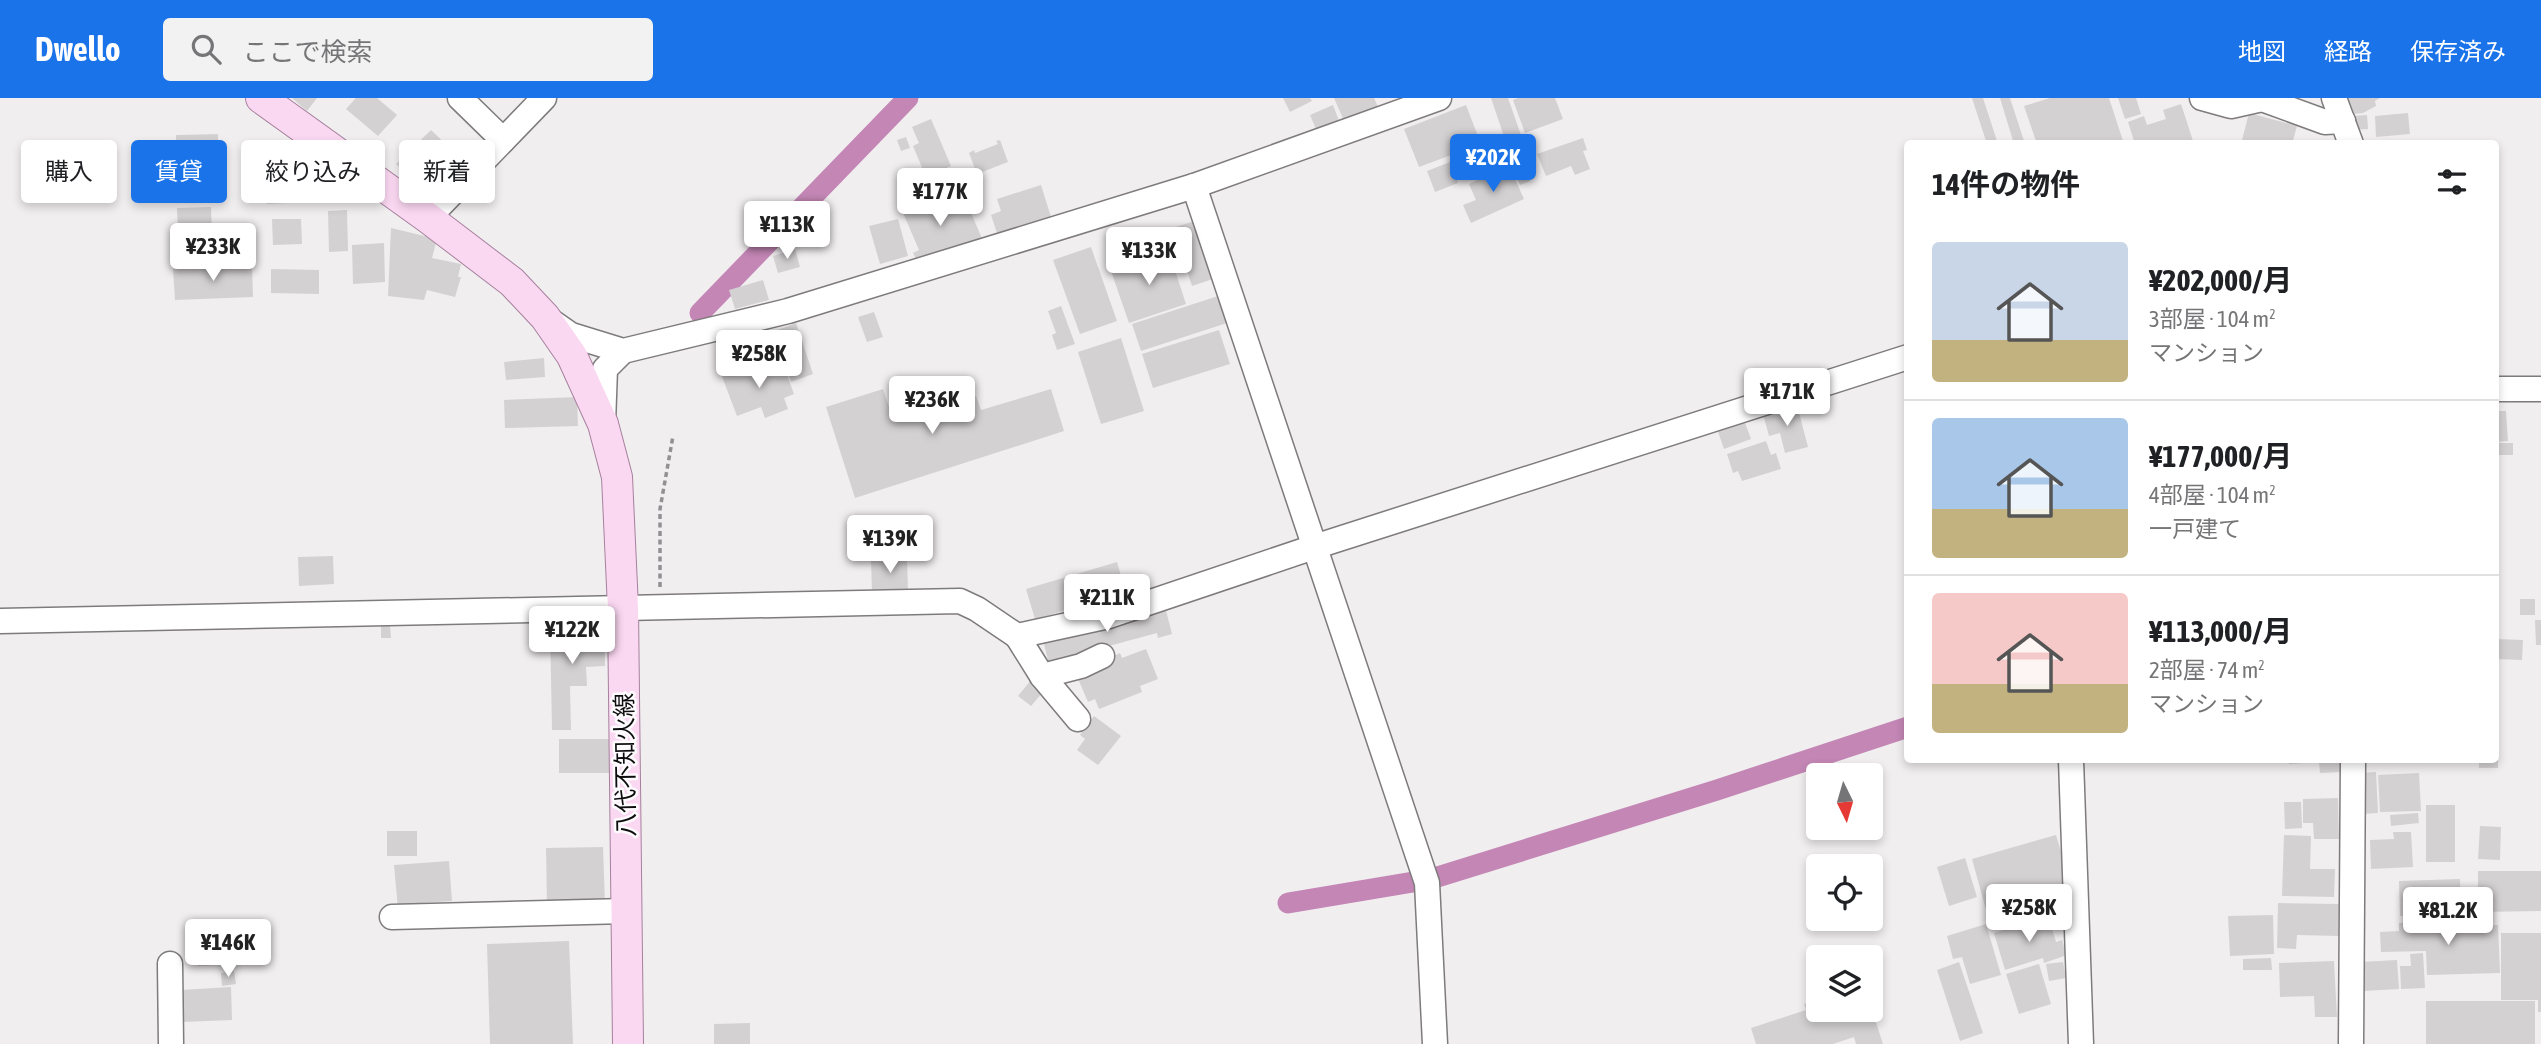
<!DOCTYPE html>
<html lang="ja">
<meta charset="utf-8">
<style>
:root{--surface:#fff;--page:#f2f2f2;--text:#202124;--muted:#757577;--line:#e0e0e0;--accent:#1a73e8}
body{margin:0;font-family:"Asap Condensed","Noto Sans JP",sans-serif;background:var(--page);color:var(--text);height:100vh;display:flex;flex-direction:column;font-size:26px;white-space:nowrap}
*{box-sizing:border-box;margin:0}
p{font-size:23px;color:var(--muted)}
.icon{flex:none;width:38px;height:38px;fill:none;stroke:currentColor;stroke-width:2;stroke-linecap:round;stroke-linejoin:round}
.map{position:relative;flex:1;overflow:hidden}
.details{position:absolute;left:1904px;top:42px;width:595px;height:623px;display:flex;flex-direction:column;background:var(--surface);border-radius:7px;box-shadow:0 4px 10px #0003}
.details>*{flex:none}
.top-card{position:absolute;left:21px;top:42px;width:665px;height:63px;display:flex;gap:14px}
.needle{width:46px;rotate:175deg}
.buttons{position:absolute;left:1806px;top:665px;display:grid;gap:14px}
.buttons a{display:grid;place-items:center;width:77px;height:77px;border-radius:7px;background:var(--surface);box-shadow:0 4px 10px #0003;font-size:35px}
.price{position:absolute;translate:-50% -60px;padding:0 16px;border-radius:7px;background:#fff;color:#222;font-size:23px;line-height:46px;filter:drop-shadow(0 2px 4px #0008)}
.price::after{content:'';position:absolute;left:50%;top:42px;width:21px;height:16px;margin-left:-10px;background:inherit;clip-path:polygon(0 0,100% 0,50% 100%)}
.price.current{background:var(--accent);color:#fff}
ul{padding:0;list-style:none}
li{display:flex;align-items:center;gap:21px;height:175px;padding:0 28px}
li+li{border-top:2px solid var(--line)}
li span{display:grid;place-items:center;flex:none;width:196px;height:140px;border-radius:7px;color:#555}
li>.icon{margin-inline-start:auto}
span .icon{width:84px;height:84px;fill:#fffc;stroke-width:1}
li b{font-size:30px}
h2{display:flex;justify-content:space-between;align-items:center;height:84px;padding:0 28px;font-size:30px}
.pill{padding:0 24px;border-radius:7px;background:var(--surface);box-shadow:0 4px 10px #0003;font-size:24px;line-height:63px}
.pill.current{background:var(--accent);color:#fff}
header{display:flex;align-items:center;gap:42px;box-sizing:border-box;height:98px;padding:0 35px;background:var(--accent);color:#fff}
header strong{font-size:33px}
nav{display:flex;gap:38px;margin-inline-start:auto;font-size:24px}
.search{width:490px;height:63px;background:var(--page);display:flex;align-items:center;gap:18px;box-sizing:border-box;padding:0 24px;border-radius:7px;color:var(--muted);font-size:26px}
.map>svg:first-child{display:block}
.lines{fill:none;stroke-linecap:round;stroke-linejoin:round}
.canal{stroke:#c386b5;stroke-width:21}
.building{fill:#d4d1d3}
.minor-casing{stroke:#7e7b7d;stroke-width:27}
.major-casing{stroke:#a6809d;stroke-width:32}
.path{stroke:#929092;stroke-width:3.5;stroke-dasharray:5 3.5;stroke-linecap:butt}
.minor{stroke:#fff;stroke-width:24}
.major{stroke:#fbd8f2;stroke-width:30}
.labels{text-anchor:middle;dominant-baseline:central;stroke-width:5;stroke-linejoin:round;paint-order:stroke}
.street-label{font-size:24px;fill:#0e0d0e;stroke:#fefbfe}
</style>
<header>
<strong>Dwello</strong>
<div class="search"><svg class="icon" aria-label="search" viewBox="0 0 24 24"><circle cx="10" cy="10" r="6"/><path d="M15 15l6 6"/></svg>ここで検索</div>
<nav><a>地図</a><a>経路</a><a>保存済み</a></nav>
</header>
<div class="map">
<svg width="2541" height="946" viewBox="0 0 2541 946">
<rect width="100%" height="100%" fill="#f1eef0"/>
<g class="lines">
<g class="canal">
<polyline points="700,215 908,0"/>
<polyline points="1288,805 1431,781 1717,692 1908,629"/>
</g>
</g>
<g class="building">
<polygon points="292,0 317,0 307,13"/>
<polygon points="356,0 377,0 397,17 378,38 346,11"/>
<polygon points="1283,0 1310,0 1312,3 1290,14"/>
<polygon points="1334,0 1374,0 1379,11 1345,25"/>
<polygon points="1491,0 1508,0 1528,57 1512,62"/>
<polygon points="1518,0 1555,0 1563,21 1525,35 1513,2"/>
<polygon points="1972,0 1983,0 1998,46 1987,46"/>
<polygon points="2000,0 2010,0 2025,46 2014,46"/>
<polygon points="2050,0 2109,0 2124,46 2037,46 2024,8"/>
<polygon points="2118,0 2136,0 2141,16 2125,21"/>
<polygon points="2346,0 2380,0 2375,3 2376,8 2363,15 2352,16"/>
<polygon points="2181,6 2194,46 2135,46 2128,24 2144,18 2147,27 2166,21 2163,12"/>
<polygon points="1333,7 1341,28 1319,38 1310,17"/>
<polygon points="1466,7 1481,46 1419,69 1404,31"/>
<polygon points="2249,15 2297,28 2292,46 2241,46"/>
<polygon points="2408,15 2410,36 2376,39 2375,18"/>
<polygon points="2367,17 2368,31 2353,32 2353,18"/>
<polygon points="931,21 951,68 926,79 913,48 919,45 912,29"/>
<polygon points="431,32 457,57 422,91 396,66"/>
<polygon points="218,36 218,62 176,63 176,37"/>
<polygon points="906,39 910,50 901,53 897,42"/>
<polygon points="1583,40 1587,52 1583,53 1590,71 1575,77 1571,68 1546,78 1537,56"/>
<polygon points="1000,42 1008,64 977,76 969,55 974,52 975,55 998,46 996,43"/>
<polygon points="1450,64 1458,85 1435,94 1427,73"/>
<polygon points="1524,65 1530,83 1520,87 1513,69"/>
<polygon points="1509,68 1524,101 1471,125 1463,107 1476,102 1469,86"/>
<polygon points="287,70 289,105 267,106 266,71"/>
<polygon points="953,77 960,93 937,103 929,87"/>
<polygon points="1041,87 1051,119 997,135 991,117 1001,113 997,101"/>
<polygon points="931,97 939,115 966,103 983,143 917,163 913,155 919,152 901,110"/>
<polygon points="211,109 212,136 178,137 177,110"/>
<polygon points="347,112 348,153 329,154 328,113"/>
<polygon points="272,121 301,121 302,146 273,147"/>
<polygon points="898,121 908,158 880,166 869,128"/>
<polygon points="1197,122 1216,180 1192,188 1173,130"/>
<polygon points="391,130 437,141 432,160 461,166 458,179 461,179 455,199 427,192 424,202 388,198"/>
<polygon points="384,145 385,184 353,186 352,147"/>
<polygon points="1091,149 1117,223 1080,236 1053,162"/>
<polygon points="795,151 800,169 778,175 773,158"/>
<polygon points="1169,154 1186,206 1129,225 1111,173"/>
<polygon points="252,167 253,199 175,202 173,171"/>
<polygon points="271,171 319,172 319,196 271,195"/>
<polygon points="763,182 769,202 735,211 729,192"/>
<polygon points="1218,198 1227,225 1141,253 1132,226"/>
<polygon points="1061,208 1075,246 1057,252 1052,237 1056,235 1048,213"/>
<polygon points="874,214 883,239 867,244 858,219"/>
<polygon points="796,225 813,276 791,284 775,233"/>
<polygon points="1219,232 1230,266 1153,290 1142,256"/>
<polygon points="1121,240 1144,313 1101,326 1078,254"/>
<polygon points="544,260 545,279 506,282 504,264"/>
<polygon points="782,263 794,296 784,300 788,311 765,320 761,309 737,318 721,276 741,269 745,277"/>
<polygon points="883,291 894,324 976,298 981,312 1051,291 1064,333 855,400 826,309"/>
<polygon points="577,299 578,328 505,330 504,302"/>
<polygon points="1797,307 1808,349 1785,355 1780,335 1769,338 1763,316"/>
<polygon points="2496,308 2498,313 2506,313 2508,343 2496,344"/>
<polygon points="1744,322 1751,341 1724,351 1717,331"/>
<polygon points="1766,343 1771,357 1776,355 1781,371 1742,383 1738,373 1733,375 1727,356"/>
<rect x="2496" y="345" width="17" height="12"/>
<polygon points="333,458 334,486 299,488 298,459"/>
<polygon points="907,460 908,494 872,495 871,461"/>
<polygon points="1117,464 1126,495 1035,521 1026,491"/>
<rect x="2520" y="501" width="15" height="16"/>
<polygon points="1164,505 1172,536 1158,540 1157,535 1094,552 1050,569 1042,539"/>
<polygon points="2535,522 2541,522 2541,547 2536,547"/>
<polygon points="381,528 390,528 391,540 381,540"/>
<polygon points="604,528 605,568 586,569 587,588 570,588 571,632 552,632 550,529"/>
<polygon points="2496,541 2523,542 2522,562 2496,561"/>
<polygon points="1146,551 1158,581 1140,588 1142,594 1099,611 1095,601 1088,604 1076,576 1120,555 1122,560"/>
<polygon points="1031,582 1044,593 1031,608 1018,598"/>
<polygon points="1094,618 1121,638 1098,667 1077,652 1085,641 1080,637"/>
<rect x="559" y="641" width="50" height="34"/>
<polygon points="2289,662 2340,662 2341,674 2320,675 2319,664 2289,666"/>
<polygon points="2362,662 2386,662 2387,664 2362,665"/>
<rect x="2479" y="662" width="19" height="8"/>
<polygon points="2376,674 2378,715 2361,716 2360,675"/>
<polygon points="2419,675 2421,713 2380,714 2378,677"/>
<polygon points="2338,700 2339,741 2314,741 2313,725 2303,725 2303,701"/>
<polygon points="2284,704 2301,704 2302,730 2285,731"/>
<rect x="2426" y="707" width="29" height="57"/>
<polygon points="2418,715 2419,725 2391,728 2390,717"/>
<polygon points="2480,728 2501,729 2500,762 2478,761"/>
<rect x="387" y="733" width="30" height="25"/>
<polygon points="2393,734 2411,734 2413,769 2371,771 2370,742 2394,741"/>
<polygon points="2056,737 2071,787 1986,812 1972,761"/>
<polygon points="2284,737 2311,738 2310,771 2335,771 2334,799 2282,798"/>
<polygon points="603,749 605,806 547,807 546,750"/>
<polygon points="1965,760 1977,799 1949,808 1937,769"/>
<polygon points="449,763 452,803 420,805 421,809 398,811 394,767"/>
<polygon points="2478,773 2541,773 2541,813 2478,814"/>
<polygon points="2460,781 2461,816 2400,818 2399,783"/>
<polygon points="2278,805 2339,806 2339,838 2297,837 2296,851 2277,850"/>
<polygon points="2273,817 2274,856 2230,858 2228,818"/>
<polygon points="2048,818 2056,844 2062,842 2067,857 2044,865 2043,860 2005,872 1994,835"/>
<polygon points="2425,824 2425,830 2498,827 2500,875 2427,877 2426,853 2381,854 2380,834 2399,833 2399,825"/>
<polygon points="1986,826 2001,877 1970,886 1962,859 1953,861 1947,838"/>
<polygon points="2501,835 2541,835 2541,914 2538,914 2538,902 2501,902"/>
<polygon points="221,837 223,867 198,868 195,839"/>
<polygon points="569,843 573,946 490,946 487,846"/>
<polygon points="2423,855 2425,890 2401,891 2400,868 2411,868 2410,856"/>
<polygon points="2271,860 2272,872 2243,872 2243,861"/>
<polygon points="2397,862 2399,891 2363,893 2361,864"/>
<polygon points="2334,863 2337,919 2315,919 2314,898 2280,899 2279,865"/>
<polygon points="1959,864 1983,935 1960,943 1937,872"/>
<polygon points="2063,864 2066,880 2049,883 2046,866"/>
<polygon points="2039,866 2051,906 2019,916 2006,876"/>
<polygon points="234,873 236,886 222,888 221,875"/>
<polygon points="231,889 232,922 183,924 181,892"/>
<polygon points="1818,901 1818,912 1872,912 1883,946 1856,946 1854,939 1833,946 1756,946 1751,930 1806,912 1804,906"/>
<rect x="2426" y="903" width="109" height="43"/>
<polygon points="750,925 750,946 714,946 714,926"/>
</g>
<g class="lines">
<g class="minor-casing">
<g id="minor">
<polyline points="460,0 503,42"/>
<polyline points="2202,0 2231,8 2262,1 2325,24 2343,23"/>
<polyline points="2334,0 2351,46"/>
<polyline points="1194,88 1427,785 1435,946"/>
<polyline points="428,120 544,0"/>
<polyline points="548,221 571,237 623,253 788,213 1194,88 1439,0"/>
<polyline points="2496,291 2541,291"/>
<polyline points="603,325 605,271 623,253"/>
<polyline points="0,523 960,503 977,511 1017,538 1109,518 1314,449 1908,259"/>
<polyline points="1017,538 1042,578 1078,621"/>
<polyline points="1042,578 1081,568 1102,558"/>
<polyline points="2071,662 2081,946"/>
<polyline points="392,819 626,813"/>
<polyline points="170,866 171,946"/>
<polyline points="2351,946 2353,662"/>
</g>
</g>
<g class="major-casing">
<polyline id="major" points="261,0 428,120 512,184 545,219 572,258 603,326 617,379 623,510 628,946"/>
</g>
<polyline class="path" points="660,489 660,411 673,338"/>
<use href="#minor" class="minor"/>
<use href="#major" class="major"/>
</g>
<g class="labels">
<g class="street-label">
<text transform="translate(625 667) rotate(-91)">八代不知火線</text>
</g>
</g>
</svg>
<div class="buttons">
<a><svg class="needle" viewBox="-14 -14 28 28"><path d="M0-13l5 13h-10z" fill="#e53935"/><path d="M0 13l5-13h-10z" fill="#757577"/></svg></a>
<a><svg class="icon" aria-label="locate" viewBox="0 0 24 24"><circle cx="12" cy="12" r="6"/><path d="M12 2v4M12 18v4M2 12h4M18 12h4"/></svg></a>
<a><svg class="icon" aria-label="layers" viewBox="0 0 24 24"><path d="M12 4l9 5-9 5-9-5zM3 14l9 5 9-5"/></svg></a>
</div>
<b class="price current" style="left:1493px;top:96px">¥202K</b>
<b class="price" style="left:940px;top:130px">¥177K</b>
<b class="price" style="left:787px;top:163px">¥113K</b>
<b class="price" style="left:213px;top:185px">¥233K</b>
<b class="price" style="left:1149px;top:189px">¥133K</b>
<b class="price" style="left:759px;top:292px">¥258K</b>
<b class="price" style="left:1787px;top:330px">¥171K</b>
<b class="price" style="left:932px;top:338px">¥236K</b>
<b class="price" style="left:890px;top:477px">¥139K</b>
<b class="price" style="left:1107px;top:536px">¥211K</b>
<b class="price" style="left:572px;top:568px">¥122K</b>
<b class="price" style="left:2029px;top:846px">¥258K</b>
<b class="price" style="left:2448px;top:849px">¥81.2K</b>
<b class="price" style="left:228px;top:881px">¥146K</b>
<div class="top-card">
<a class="pill">購入</a>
<a class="pill current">賃貸</a>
<a class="pill">絞り込み</a>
<a class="pill">新着</a>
</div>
<section class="details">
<h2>14件の物件<svg class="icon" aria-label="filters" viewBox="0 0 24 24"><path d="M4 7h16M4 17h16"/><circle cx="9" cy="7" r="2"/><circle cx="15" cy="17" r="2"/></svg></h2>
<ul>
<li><span style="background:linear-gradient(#c9d6e8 70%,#c2b280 0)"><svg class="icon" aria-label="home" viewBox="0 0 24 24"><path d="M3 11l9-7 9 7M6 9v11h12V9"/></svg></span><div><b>¥202,000/月</b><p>3部屋 · 104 m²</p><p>マンション</p></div></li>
<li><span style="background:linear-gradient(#a9c7e8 65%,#c2b280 0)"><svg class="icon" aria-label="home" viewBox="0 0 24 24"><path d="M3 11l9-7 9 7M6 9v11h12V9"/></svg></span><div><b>¥177,000/月</b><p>4部屋 · 104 m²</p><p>一戸建て</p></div></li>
<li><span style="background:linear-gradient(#f6c9c9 65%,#c2b280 0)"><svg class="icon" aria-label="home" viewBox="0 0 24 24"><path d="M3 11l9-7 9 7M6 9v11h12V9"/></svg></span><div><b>¥113,000/月</b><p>2部屋 · 74 m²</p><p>マンション</p></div></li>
</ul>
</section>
</div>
